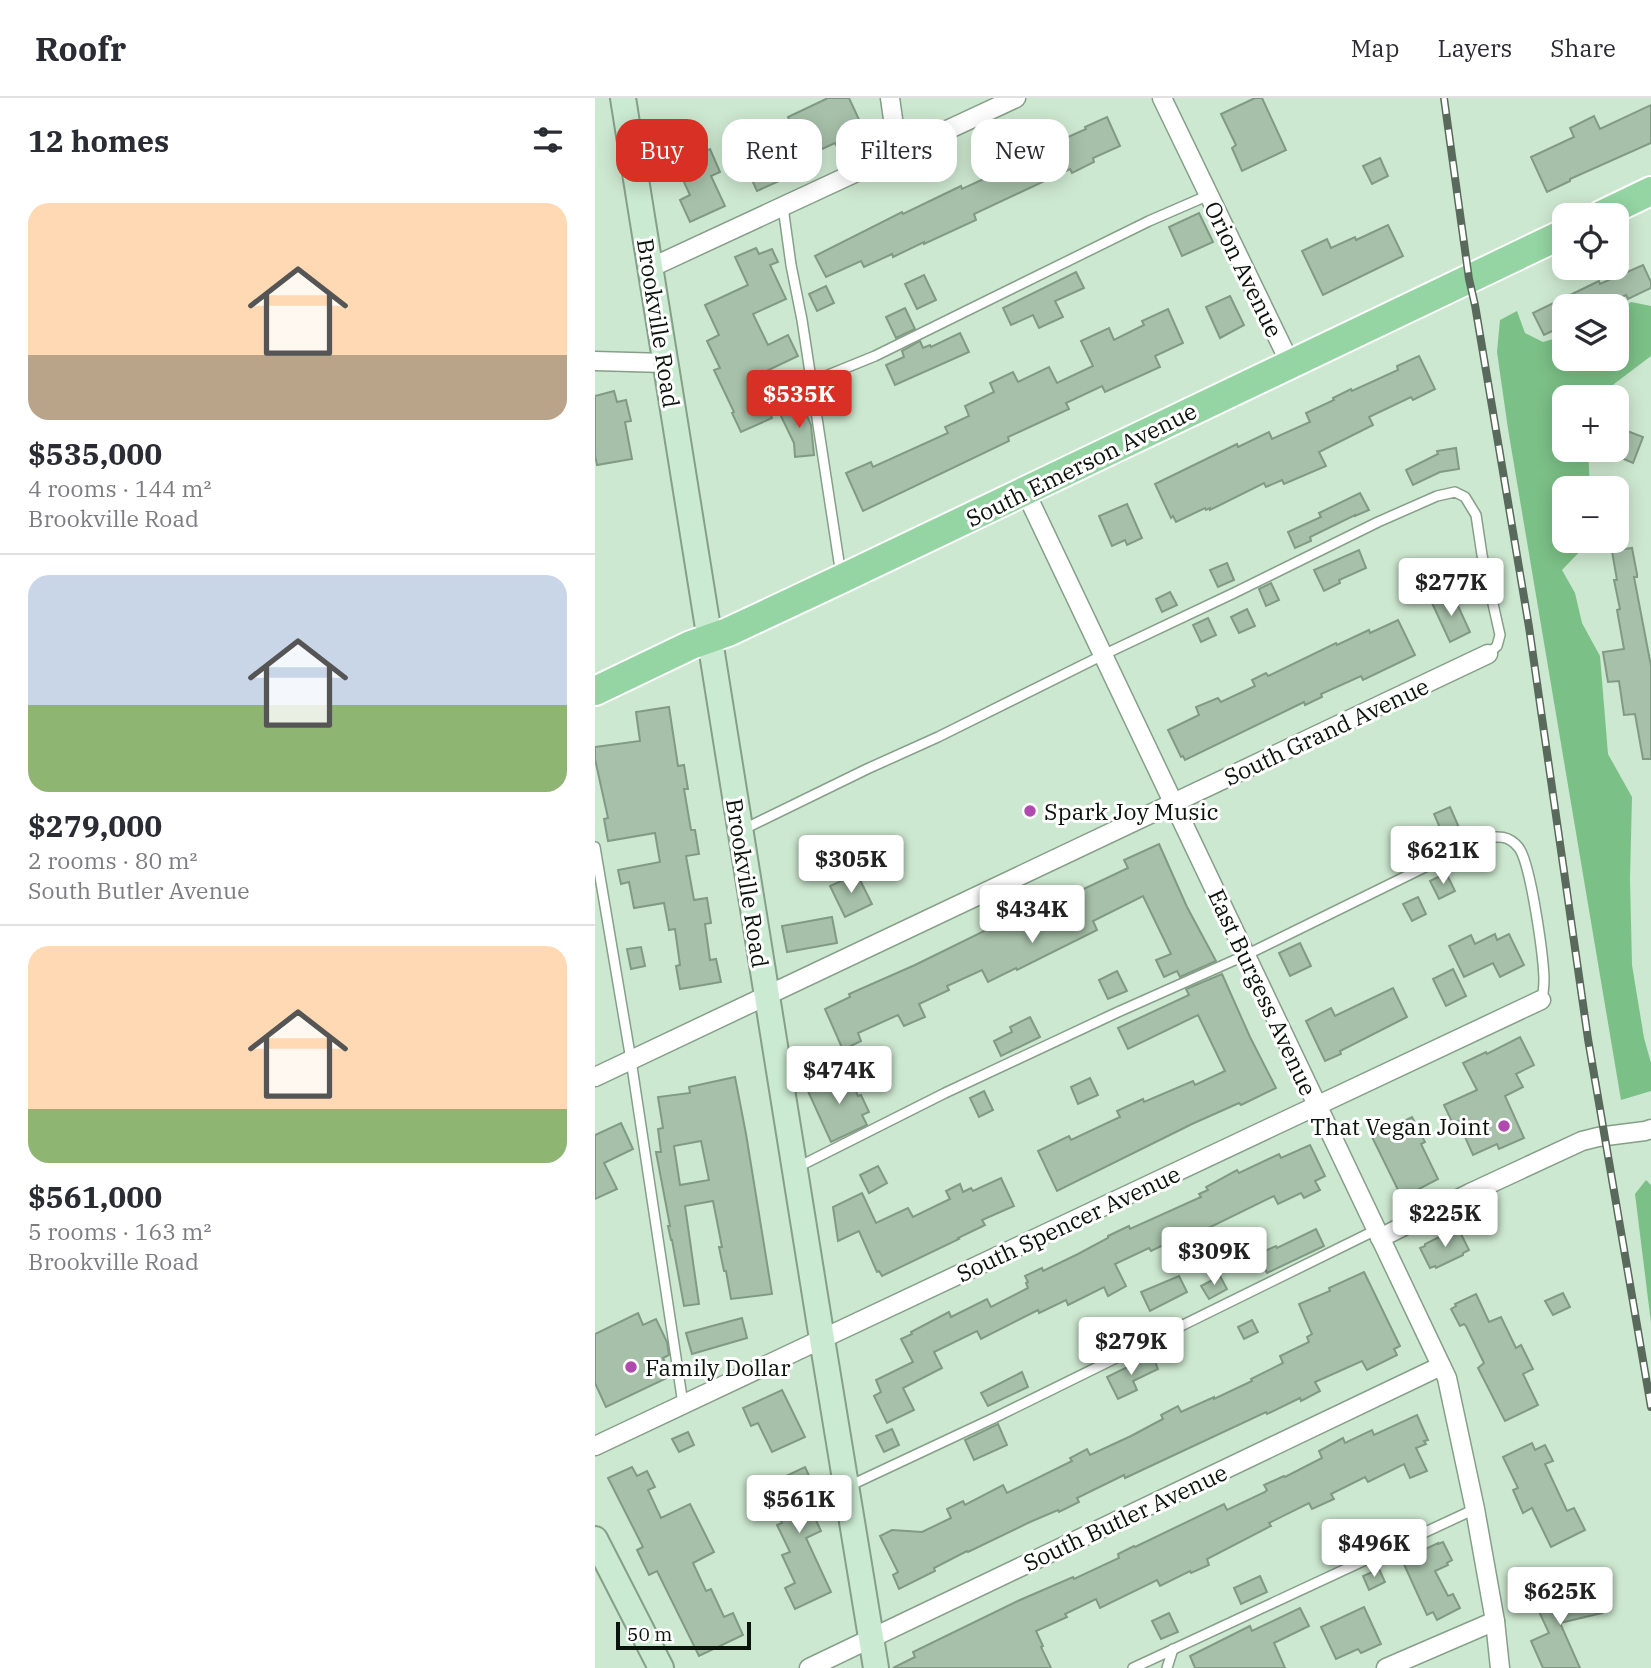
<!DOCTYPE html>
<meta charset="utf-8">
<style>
:root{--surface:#fff;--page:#f7f7f7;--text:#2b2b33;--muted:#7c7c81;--line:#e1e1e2;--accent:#d93025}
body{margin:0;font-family:"IBM Plex Serif",serif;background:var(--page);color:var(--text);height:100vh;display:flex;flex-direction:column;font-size:26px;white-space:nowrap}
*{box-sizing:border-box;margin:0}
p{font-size:23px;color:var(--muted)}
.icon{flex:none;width:38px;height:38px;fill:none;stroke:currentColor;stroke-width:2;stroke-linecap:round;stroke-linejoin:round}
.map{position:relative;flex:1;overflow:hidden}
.sheet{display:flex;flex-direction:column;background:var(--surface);width:595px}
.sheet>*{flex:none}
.hud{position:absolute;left:21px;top:21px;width:665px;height:63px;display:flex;gap:14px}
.fabs{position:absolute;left:957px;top:105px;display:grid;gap:14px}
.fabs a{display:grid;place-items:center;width:77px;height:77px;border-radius:14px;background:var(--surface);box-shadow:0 4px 18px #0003;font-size:35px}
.scale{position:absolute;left:21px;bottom:18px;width:135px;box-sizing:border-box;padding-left:7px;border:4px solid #0a140c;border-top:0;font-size:19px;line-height:24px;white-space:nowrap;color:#0a140c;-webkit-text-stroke:5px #fff;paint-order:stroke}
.price{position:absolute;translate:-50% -60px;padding:0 16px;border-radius:7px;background:#fff;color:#222;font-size:23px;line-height:46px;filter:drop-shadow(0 2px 4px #0008)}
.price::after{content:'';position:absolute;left:50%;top:42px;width:21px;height:16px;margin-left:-10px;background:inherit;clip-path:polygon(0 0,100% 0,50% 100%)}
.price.selected{background:var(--accent);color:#fff}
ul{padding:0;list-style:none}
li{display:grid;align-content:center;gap:14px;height:371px;padding:0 28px}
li+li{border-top:2px solid var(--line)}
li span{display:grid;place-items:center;height:217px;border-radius:21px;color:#555}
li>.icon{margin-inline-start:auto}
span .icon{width:126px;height:126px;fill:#fffc;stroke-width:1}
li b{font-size:30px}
h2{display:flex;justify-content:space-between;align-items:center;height:84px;padding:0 28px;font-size:30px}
.pill{padding:0 24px;border-radius:21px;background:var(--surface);box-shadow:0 4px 18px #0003;font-size:24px;line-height:63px}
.pill.selected{background:var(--accent);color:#fff}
header{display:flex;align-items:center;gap:42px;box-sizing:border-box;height:98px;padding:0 35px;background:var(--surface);border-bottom:2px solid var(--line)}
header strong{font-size:33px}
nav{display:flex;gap:38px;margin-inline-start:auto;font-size:24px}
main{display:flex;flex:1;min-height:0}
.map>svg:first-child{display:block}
.forest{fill:#7bc086}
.building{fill:#a6c0a9;stroke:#819a84;stroke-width:2;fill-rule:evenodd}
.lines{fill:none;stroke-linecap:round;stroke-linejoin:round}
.lane-casing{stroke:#869f89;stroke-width:12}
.street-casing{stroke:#869f89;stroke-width:21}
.secondary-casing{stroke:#869f89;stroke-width:28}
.primary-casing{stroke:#fff;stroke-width:32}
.lane{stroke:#fff;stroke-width:9}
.street{stroke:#fff;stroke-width:18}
.secondary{stroke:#caead1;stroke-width:24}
.primary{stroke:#94d5a3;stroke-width:28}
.rail-casing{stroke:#596a5c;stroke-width:8}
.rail{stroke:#fff;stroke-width:5;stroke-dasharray:16;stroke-linecap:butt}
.poi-dot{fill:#b04aae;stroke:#fff;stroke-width:2.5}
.labels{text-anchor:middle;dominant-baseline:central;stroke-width:6;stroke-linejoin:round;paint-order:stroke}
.street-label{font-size:23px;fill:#0a140c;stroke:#fff}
.poi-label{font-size:23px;fill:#0a140c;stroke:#fff;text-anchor:start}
</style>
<header>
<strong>Roofr</strong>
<nav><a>Map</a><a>Layers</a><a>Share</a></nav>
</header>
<main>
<section class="sheet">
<h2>12 homes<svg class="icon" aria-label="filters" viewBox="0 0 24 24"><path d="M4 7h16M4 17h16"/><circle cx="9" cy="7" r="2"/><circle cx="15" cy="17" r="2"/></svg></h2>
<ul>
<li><span style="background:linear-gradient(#ffd9b3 70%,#b9a48a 0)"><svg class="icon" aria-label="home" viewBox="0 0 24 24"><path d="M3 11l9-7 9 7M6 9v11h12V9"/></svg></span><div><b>$535,000</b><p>4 rooms · 144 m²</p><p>Brookville Road</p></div></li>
<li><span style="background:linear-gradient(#c9d6e8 60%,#8fb573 0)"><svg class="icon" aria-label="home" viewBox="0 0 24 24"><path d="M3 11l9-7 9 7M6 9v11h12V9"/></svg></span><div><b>$279,000</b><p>2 rooms · 80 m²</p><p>South Butler Avenue</p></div></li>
<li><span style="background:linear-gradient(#ffd9b3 75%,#8fb573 0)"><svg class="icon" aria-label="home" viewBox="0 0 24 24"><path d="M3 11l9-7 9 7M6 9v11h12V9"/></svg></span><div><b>$561,000</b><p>5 rooms · 163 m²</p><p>Brookville Road</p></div></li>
</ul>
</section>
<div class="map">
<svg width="1056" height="1570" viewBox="0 0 1056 1570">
<rect width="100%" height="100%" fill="#cde8d0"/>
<g class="forest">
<polygon points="1036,204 1056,208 1056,258 1019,286 1009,299 970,299 970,352 993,352 995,390 970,390 970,443 995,443 967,472 980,495 987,525 1005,558 1013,656 1037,699 1035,781 1037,867 1049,940 1056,965 1056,993 1026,1002 913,331 902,254 905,222 922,213 930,235 948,244 969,238 970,261 1022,261 1022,214"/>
<polygon points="1051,1082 1056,1087 1056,1225 1040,1096"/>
</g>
<g class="building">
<polygon points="233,0 254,0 272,39 244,52 240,45 179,73 184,83 162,93 145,56 167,46 171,54 202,40 193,19"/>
<polygon points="660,0 667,0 691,52 647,73 637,50 641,47 626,16"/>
<polygon points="1056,7 1056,45 975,81 975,83 952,94 936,59 979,39 975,30 999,18 1005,31"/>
<polygon points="512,19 525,48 498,60 499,64 477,75 475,71 379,116 381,122 329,146 329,144 298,159 297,156 269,169 266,163 231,179 220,158 307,114 308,116 366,88 367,91 404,74 402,71 491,31 490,29"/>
<polygon points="115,51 125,74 116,78 130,108 95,124 85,102 95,97 81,67"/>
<polygon points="785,60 793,78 777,86 768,68"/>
<polygon points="604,115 618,144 587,158 574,129"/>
<polygon points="793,127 808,158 728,197 707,153 732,141 736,150 760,139 761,142"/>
<polygon points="161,150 164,156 177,151 183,164 175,167 191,201 158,216 173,247 193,237 203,258 163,277 169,290 164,292 177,320 146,334 137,315 139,314 119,272 125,270 112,243 124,237 110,207 153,187 140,159"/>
<polygon points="1048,167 1056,184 1056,190 1033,201 1031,197 1007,208 970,208 970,227 949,237 938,215 1004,183 1005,186"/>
<polygon points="481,174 489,190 460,203 468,219 444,230 438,217 416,227 408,210"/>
<polygon points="329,177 341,202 322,211 310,186"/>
<polygon points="231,188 239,205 222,213 214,196"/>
<polygon points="635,198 649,227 625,240 611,209"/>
<polygon points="310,210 320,231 301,240 291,219"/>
<polygon points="573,211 588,245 560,258 565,269 510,294 507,288 471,305 474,311 413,339 414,343 268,413 251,375 276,364 278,369 353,335 350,329 374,318 370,308 399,294 395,285 418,274 423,284 454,269 462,285 498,268 486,243 514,230 519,242 549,227 547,223"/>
<polygon points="365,235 374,254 300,287 291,267 309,259 307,253 325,243 328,250 335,247 336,249"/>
<polygon points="824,258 840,291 818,302 816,299 774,319 778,327 724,354 731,368 689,386 687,382 671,389 669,385 615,412 615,410 611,412 610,410 581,424 578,418 576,420 560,386 642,346 643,349 674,334 677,341 715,324 711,315 739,302 738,300 756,291 757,293 803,272 802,268"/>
<polygon points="19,293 22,304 31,302 36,323 30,324 37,361 2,367 0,357 0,298"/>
<polygon points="206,304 216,327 219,357 200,359 199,345 184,314"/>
<polygon points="1022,329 1048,339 1038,365 1022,358"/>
<polygon points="861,350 864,371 845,374 818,387 811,372 843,356 842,353"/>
<polygon points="765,395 774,412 760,418 760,417 715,439 716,443 700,450 693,434 726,419 724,415"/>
<polygon points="532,406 547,440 532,447 530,442 517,448 504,418"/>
<polygon points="1037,450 1042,476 1042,479 1039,479 1056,568 1056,661 1048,661 1040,616 1029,617 1024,583 1013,584 1008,554 1029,551 1022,512 1025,511 1019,482 1022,482 1017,453"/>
<polygon points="764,452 771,470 744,482 745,485 729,493 719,472"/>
<polygon points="632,465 639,482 623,489 615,472"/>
<polygon points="676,485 684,502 671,508 664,491"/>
<polygon points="575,494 582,507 567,514 561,501"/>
<polygon points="857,495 875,534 855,544 837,505"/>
<polygon points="652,511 660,528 644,535 636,519"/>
<polygon points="613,520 621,537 606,544 598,527"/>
<polygon points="803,522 820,557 768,582 766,578 726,596 727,599 710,607 709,604 590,662 588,658 586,659 573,632 604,617 601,609 623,600 626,604 660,588 657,582 671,575 673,578 741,545 742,547 774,532 775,535"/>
<polygon points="74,609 83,668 89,667 93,691 89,691 96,732 100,732 104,756 91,758 99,802 112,800 116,825 110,826 115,862 121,861 126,884 85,891 81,868 85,867 80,831 74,832 69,805 39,810 34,784 26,786 23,772 65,764 60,735 13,743 9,721 13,720 0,661 0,649 45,643 41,614"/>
<polygon points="855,709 865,732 849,739 839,716"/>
<polygon points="564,746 592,809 621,863 585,879 582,873 569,879 561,862 576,856 548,798 498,823 502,832 422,872 421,870 393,884 387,872 352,888 354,892 324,906 330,919 309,928 303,917 263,935 266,943 248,952 230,911 255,899 254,896 320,867 452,802 455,807 533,770 529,762"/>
<polygon points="851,775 860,793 844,801 835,783"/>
<polygon points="262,776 277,806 250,819 235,788"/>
<polygon points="823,799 831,816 817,823 808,806"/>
<polygon points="237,819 242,845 192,854 187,828"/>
<polygon points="900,836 902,842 914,836 929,867 905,879 898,865 869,879 854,848 876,837 880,846"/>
<polygon points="705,845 716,868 695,878 684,855"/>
<polygon points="46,849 50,868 36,871 32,851"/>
<polygon points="858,871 871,898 851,908 838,881"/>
<polygon points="522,873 532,893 513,901 504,882"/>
<polygon points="627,876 655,939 681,990 646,1007 644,1005 597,1026 462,1093 443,1053 474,1038 476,1042 525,1019 522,1013 548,1001 549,1004 598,983 600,987 630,973 603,917 533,951 523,930 594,897 591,891"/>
<polygon points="798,890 812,919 745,953 746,956 730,963 711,923 736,910 740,918"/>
<polygon points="435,919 445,939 406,958 399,943 417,934 415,929"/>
<polygon points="925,939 939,967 921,976 928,989 910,998 929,1040 904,1051 902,1046 878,1057 863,1023 858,1026 849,1007 882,992 868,965 891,954 892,956"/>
<polygon points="256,951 263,964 245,973 239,960"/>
<polygon points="252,973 263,998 266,997 274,1014 267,1017 272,1027 236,1044 212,991"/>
<path d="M140,979L151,1036L177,1196L136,1201L131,1173H129L124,1149H127L118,1103L90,1108L104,1206L89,1208L77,1142H76L73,1128H75L61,1054H66L63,1031L68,1030L63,999L95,995L94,989ZM106,1043L114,1082L85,1087L79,1048Z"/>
<polygon points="495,980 503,997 483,1006 476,989"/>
<polygon points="389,993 398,1012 384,1019 375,1000"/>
<polygon points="817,1019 830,1044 826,1046 843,1081 807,1100 777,1039"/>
<polygon points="26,1025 38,1051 9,1065 22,1091 0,1101 0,1037"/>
<polygon points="715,1047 730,1078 720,1083 725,1092 709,1100 706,1095 683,1106 679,1098 585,1144 583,1140 556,1153 554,1150 520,1166 531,1188 513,1198 509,1189 473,1207 471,1202 444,1215 443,1212 386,1241 382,1233 339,1254 347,1270 308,1290 319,1312 292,1325 279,1298 286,1294 281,1282 318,1264 306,1241 317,1236 316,1234 354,1214 356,1219 392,1201 396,1209 433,1190 431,1185 433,1184 430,1178 447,1170 448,1173 483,1156 513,1140 513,1138 534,1128 535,1131 606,1099 604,1096 613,1092 611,1089 642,1072 644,1075 684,1056 686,1060"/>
<polygon points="283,1068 292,1085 274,1095 265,1077"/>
<polygon points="406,1080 419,1108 387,1122 390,1127 363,1140 364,1141 287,1178 284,1173 282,1174 264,1133 243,1143 238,1109 267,1095 281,1125 313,1110 318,1119 355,1101 351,1093 365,1086 368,1094 376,1090 378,1093"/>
<polygon points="721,1131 729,1148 672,1175 663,1156 681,1148 682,1150"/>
<polygon points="864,1132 874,1152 868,1155 868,1157 841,1170 840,1168 835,1170 825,1150 830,1148 830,1146 856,1133 857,1135"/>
<polygon points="769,1174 805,1248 799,1251 802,1257 772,1272 767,1263 720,1284 725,1293 706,1303 705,1300 672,1316 671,1314 530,1380 529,1377 482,1400 484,1404 464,1414 463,1412 435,1424 373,1454 372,1453 339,1470 340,1473 304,1491 298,1477 303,1474 285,1438 297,1432 327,1434 356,1420 352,1411 368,1403 370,1407 408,1387 412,1395 477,1363 475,1360 492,1351 495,1357 536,1338 566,1322 568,1321 566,1317 583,1308 586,1314 588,1313 619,1299 619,1301 657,1283 656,1281 688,1265 685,1258 714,1244 712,1239 717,1236 704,1206 735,1193 734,1190"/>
<polygon points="584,1178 592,1194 555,1213 546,1194"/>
<polygon points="625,1178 632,1191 614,1201 606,1188"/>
<polygon points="968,1195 975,1209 958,1217 950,1203"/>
<polygon points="881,1196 894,1224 906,1219 921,1250 926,1247 938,1271 928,1276 943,1307 910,1323 883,1270 889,1265 871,1228 869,1226 865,1228 856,1211 861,1208 860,1206"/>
<polygon points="43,1215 48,1227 61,1221 72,1244 74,1257 68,1260 76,1278 11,1309 0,1285 0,1236"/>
<polygon points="147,1220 152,1240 97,1256 91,1235"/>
<polygon points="657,1222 663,1234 649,1241 643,1229"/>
<polygon points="557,1257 563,1271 538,1283 542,1292 523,1301 512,1279"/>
<polygon points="427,1274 433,1289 393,1308 386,1295"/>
<polygon points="187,1292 210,1339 177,1354 163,1325 156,1328 148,1310"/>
<polygon points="822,1317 833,1342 829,1343 831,1346 821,1350 832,1373 815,1380 809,1366 773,1384 770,1379 736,1396 739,1401 717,1411 714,1405 674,1425 676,1428 612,1461 614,1467 596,1475 595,1473 565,1488 562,1482 505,1510 501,1501 470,1516 472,1519 441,1533 448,1548 446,1549 456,1570 298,1570 320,1559 318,1554 425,1502 478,1479 479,1481 524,1460 523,1456 539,1448 540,1449 629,1406 632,1412 670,1394 672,1392 669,1387 689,1378 690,1379 727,1360 724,1353 748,1340 750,1345 777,1332 779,1337"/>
<polygon points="403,1326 412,1347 379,1362 370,1342"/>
<polygon points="297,1331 304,1347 289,1354 281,1338"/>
<polygon points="93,1334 99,1347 84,1354 77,1341"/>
<polygon points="937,1345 940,1352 950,1347 958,1363 950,1366 972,1413 979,1410 990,1432 956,1449 937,1410 928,1415 918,1392 923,1390 908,1359"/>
<polygon points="37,1369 42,1378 52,1373 60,1389 53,1392 66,1420 95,1406 119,1454 98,1465 111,1493 116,1491 129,1519 138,1515 148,1537 104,1558 62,1473 54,1477 42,1452 48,1449 13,1380"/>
<polygon points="210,1369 224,1400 213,1405 226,1433 211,1440 236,1494 200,1511 190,1490 200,1485 187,1457 195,1454 182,1427 187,1425 170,1388"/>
<polygon points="848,1444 857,1462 852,1465 853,1467 840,1473 853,1498 858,1496 865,1510 842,1522 838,1514 832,1517 807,1462 843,1445 843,1446"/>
<polygon points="784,1471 790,1484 774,1492 768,1478"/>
<polygon points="665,1478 672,1494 646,1506 639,1490"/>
<polygon points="975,1486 984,1506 1004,1501 1007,1515 965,1525 985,1570 948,1570 936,1543 954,1535 940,1505 945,1502 944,1500"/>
<polygon points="769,1509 786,1546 766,1555 763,1551 741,1561 726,1529"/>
<polygon points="705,1510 714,1528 679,1545 690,1570 600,1570 595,1558 655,1528 657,1533"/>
<polygon points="574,1515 583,1534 566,1541 557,1523"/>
</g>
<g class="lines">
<g class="lane-casing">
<g id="lane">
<polyline points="188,109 196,167 207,222 246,477"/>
<polyline points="216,284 280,258 554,123 614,97"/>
<polyline points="147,732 272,671 343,639 508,557 639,495 783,424 842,398 860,394 870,399 881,417 887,457 905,537 902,548 893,556"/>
<polyline points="0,749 36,962 88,1306"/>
<path d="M201,1070L350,995L523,914L651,857L889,740C903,738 914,737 924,750C936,767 948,856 949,880C949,888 949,895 946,902"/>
<polyline points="254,1388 399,1320 781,1132"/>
<polyline points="538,1570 880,1411"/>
<polyline points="572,1570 578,1551"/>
</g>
</g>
<g class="street-casing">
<g id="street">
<polyline points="295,0 303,56"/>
<polyline points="567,0 695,265"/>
<polyline points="55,170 421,0"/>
<polyline points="0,263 70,265"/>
<polyline points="430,393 852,1280 880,1411 900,1523 905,1570"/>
<polyline points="0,979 893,556"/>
<polyline points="785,1140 875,1095 987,1043 1003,1039 1050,1033 1056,1031"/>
<polyline points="0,1348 946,902"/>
<polyline points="214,1570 846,1268"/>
<polyline points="791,1570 900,1523"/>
</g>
</g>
<g class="secondary-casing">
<g id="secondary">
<polyline points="28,0 227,1241 281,1570"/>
<polyline points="0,1441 66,1570"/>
</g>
</g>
<g class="primary-casing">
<g id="primary">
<polyline points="1006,117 1056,93"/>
<polyline points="0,593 96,547 133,534 246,481 970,135"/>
</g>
</g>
<use href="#lane" class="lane"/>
<use href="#street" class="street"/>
<use href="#secondary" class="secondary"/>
<use href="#primary" class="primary"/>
<g class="rail-casing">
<polyline id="rail" points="849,0 874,181 880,207 934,529 993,941 1056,1309"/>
</g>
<use href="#rail" class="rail"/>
</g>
<g class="poi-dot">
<circle cx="435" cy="713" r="7"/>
<circle cx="909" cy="1028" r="7"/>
<circle cx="36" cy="1269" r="7"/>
</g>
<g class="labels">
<g class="street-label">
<text transform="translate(649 171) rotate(64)">Orion Avenue</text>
<text transform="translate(64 225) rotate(81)">Brookville Road</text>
<text transform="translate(486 366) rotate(-26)">South Emerson Avenue</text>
<text transform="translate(731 633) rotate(-25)">South Grand Avenue</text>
<text transform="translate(153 785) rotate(81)">Brookville Road</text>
<text transform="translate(668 894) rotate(65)">East Burgess Avenue</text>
<text transform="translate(473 1125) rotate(-25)">South Spencer Avenue</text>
<text transform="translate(530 1419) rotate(-25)">South Butler Avenue</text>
</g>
<g class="poi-label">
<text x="449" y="713">Spark Joy Music</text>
<text x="895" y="1028" text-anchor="end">That Vegan Joint</text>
<text x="50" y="1269">Family Dollar</text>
</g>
</g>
</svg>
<div class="fabs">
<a><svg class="icon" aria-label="locate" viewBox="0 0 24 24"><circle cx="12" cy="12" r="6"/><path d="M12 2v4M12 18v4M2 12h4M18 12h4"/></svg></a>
<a><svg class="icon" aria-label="layers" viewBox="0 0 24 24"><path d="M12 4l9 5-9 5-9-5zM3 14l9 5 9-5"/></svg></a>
<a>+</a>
<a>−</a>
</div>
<div class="scale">50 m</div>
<b class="price selected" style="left:204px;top:332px">$535K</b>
<b class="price" style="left:856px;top:520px">$277K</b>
<b class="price" style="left:848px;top:788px">$621K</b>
<b class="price" style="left:256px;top:797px">$305K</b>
<b class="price" style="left:437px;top:847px">$434K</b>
<b class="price" style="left:244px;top:1008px">$474K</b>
<b class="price" style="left:850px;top:1151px">$225K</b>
<b class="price" style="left:619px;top:1189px">$309K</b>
<b class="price" style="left:536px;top:1279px">$279K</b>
<b class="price" style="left:204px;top:1437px">$561K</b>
<b class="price" style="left:779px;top:1481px">$496K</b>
<b class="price" style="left:965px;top:1529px">$625K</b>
<div class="hud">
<a class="pill selected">Buy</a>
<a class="pill">Rent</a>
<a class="pill">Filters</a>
<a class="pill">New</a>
</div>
</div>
</main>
